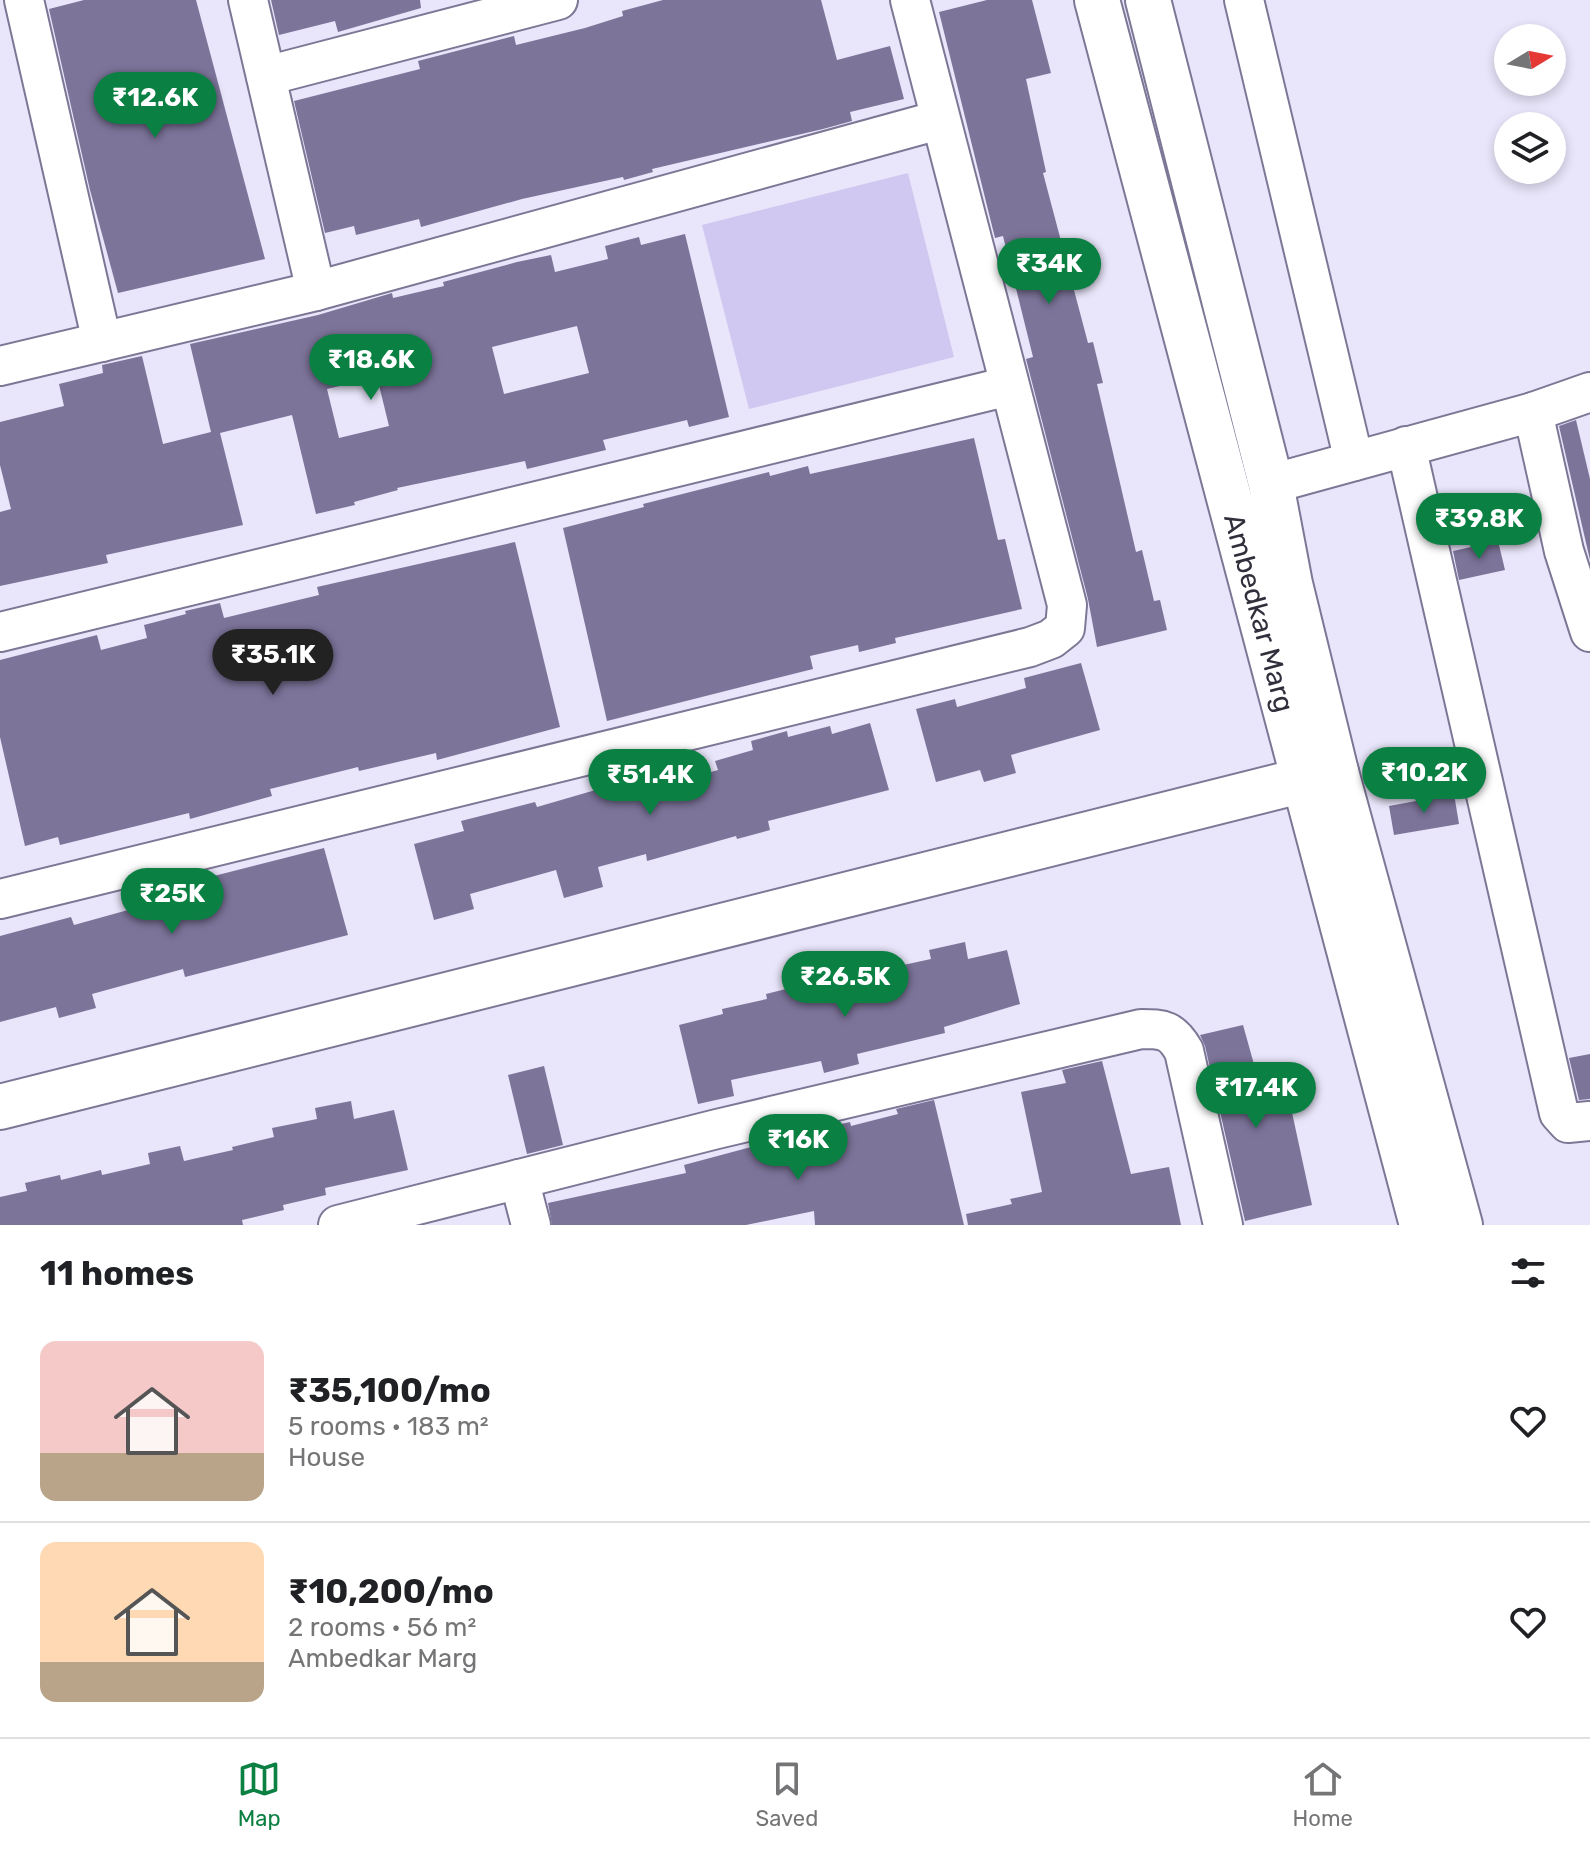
<!DOCTYPE html>
<meta charset="utf-8">
<style>
:root{--surface:#fff;--page:#f6f6f6;--text:#202124;--muted:#757577;--line:#e0e0e0;--accent:#0b8043}
body{margin:0;font-family:Rubik,sans-serif;background:var(--page);color:var(--text);height:100vh;display:flex;flex-direction:column;font-size:30px;white-space:nowrap}
*{box-sizing:border-box;margin:0}
p{font-size:26px;color:var(--muted)}
.icon{flex:none;width:44px;height:44px;fill:none;stroke:currentColor;stroke-width:2;stroke-linecap:round;stroke-linejoin:round}
.map{position:relative;height:1225px;overflow:hidden}
.drawer{display:flex;flex-direction:column;background:var(--surface);flex:1}
.drawer>*{flex:none}
.needle{width:52px;rotate:80deg}
.tools{position:absolute;left:1494px;top:24px;display:grid;gap:16px}
.tools a{display:grid;place-items:center;width:72px;height:72px;border-radius:50%;background:var(--surface);box-shadow:0 4px 12px #0003;font-size:40px}
.price{position:absolute;translate:-50% -68px;padding:0 18px;border-radius:28px;background:var(--accent);color:#fff;font-size:26px;line-height:52px;filter:drop-shadow(0 2px 4px #0008)}
.price::after{content:'';position:absolute;left:50%;top:48px;width:24px;height:18px;margin-left:-12px;background:inherit;clip-path:polygon(0 0,100% 0,50% 100%)}
.price.selected{background:#222;color:#fff}
ul{padding:0;list-style:none}
li{display:flex;align-items:center;gap:24px;height:200px;padding:0 40px}
li+li{border-top:2px solid var(--line)}
li span{display:grid;place-items:center;flex:none;width:224px;height:160px;border-radius:16px;color:#555}
li>.icon{margin-inline-start:auto}
span .icon{width:96px;height:96px;fill:#fffc;stroke-width:1}
li b{font-size:34px}
h2{display:flex;justify-content:space-between;align-items:center;height:96px;padding:0 40px;font-size:34px}
.menu{display:flex;justify-content:space-around;align-items:center;height:112px;border-top:2px solid var(--line);background:var(--surface);font-size:22px;color:var(--muted)}
.menu a{display:grid;justify-items:center;gap:4px}
.menu .selected{color:var(--accent)}
.map>svg:first-child{display:block}
.green{fill:#d0c8f0}
.building{fill:#7d749a;fill-rule:evenodd}
.lines{fill:none;stroke-linecap:round;stroke-linejoin:round}
.minor-casing{stroke:#7d7796;stroke-width:42}
.tertiary-casing{stroke:#7d7796;stroke-width:48}
.minor{stroke:#fff;stroke-width:38}
.tertiary{stroke:#fff;stroke-width:44}
.labels{text-anchor:middle;dominant-baseline:central;stroke-width:6;stroke-linejoin:round;paint-order:stroke}
.street-label{font-size:28px;fill:#312f3c;stroke:#e9e5fa}
</style>
<div class="map">
<svg width="1590" height="1225" viewBox="0 0 1590 1225">
<rect width="100%" height="100%" fill="#e9e5fa"/>
<polygon class="green" points="908,173 954,357 749,409 702,225"/>
<g class="building">
<polygon points="84,0 196,0 265,259 118,293 90,190 49,9"/>
<polygon points="271,0 420,0 421,8 338,32 335,21 279,35"/>
<polygon points="663,0 821,0 837,60 890,46 904,99 850,112 852,121 823,129 652,169 653,172 624,180 623,177 522,199 421,227 419,219 356,235 354,226 325,233 294,101 420,69 418,61 514,36 516,45 585,28 623,16 622,11"/>
<polygon points="987,0 1032,0 1051,73 1026,79 1046,172 1043,173 1088,343 1093,342 1103,383 1097,384 1136,552 1142,550 1154,601 1160,600 1167,630 1097,647 1088,599 1026,359 1033,357 1003,236 995,238 939,12"/>
<path d="M685,234L729,417L689,427L687,420L603,440L606,450L527,469L525,461L397,488L398,490L354,502L355,505L316,514L292,415L220,433L243,525L106,555L108,563L0,586V512L11,509L0,465V422L64,406L59,384L103,373L102,365L142,356L163,444L211,432L190,344L318,315L392,293L393,298L444,286L443,282L517,262L551,255L555,272L608,259L605,246L639,237L641,245ZM577,326L589,373L504,394L492,347ZM377,377L389,426L339,438L327,389Z"/>
<polygon points="1576,420 1590,479 1590,560 1559,426"/>
<polygon points="974,438 998,540 1005,539 1022,609 895,638 896,643 859,652 858,645 810,656 813,669 607,721 563,528 644,507 643,504 769,472 770,476 808,466 810,474"/>
<polygon points="1498,541 1505,570 1459,580 1453,551"/>
<polygon points="515,542 560,727 437,760 436,753 359,771 358,767 270,789 272,796 190,819 189,813 60,845 58,837 25,846 0,737 0,660 97,635 101,650 147,638 144,625 186,614 185,611 220,603 224,618 319,595 317,587"/>
<polygon points="1081,663 1100,730 1011,755 1016,773 984,782 980,770 936,782 916,709 955,699 957,707 1026,688 1024,678"/>
<polygon points="870,723 889,790 768,821 770,830 737,839 736,836 647,861 646,854 598,867 603,887 564,898 556,870 470,894 474,909 434,920 414,844 464,831 461,821 535,802 537,807 661,771 664,785 718,770 715,761 753,750 751,741 787,731 788,737 830,726 832,734"/>
<polygon points="1454,794 1459,824 1394,835 1389,806"/>
<polygon points="324,848 348,935 185,977 183,969 92,994 96,1008 59,1018 56,1007 0,1022 0,936 71,917 74,925 164,900 162,895 211,882 210,877"/>
<polygon points="965,942 968,959 1007,950 1020,1004 944,1027 945,1033 857,1054 859,1064 824,1073 821,1061 731,1080 734,1096 698,1104 679,1025 723,1014 722,1009 767,999 766,994 798,986 802,1000 887,979 885,969 931,959 929,950"/>
<polygon points="1243,1025 1264,1100 1288,1094 1312,1205 1245,1221 1205,1046 1200,1035"/>
<polygon points="1590,1054 1590,1099 1579,1100 1569,1058"/>
<polygon points="1102,1061 1131,1174 1169,1167 1181,1225 968,1225 966,1214 1012,1204 1010,1199 1042,1192 1021,1092 1066,1083 1062,1070"/>
<polygon points="544,1066 563,1145 527,1154 508,1075"/>
<polygon points="934,1100 964,1225 815,1225 814,1211 746,1225 552,1225 548,1203 686,1173 684,1165 814,1130 850,1122 851,1126 898,1114 896,1109"/>
<polygon points="351,1101 354,1119 394,1110 408,1170 325,1188 326,1195 283,1205 284,1210 242,1220 243,1225 0,1225 0,1197 27,1191 25,1183 60,1175 61,1180 101,1170 102,1175 150,1164 148,1153 180,1146 184,1161 233,1150 232,1147 274,1137 272,1128 317,1119 315,1108"/>
</g>
<g class="lines">
<g class="minor-casing">
<g id="minor">
<polyline points="24,0 102,342"/>
<polyline points="248,0 316,291"/>
<polyline points="1244,0 1354,461"/>
<polyline points="266,76 558,0"/>
<polyline points="0,366 316,291 939,120"/>
<polyline points="1533,412 1564,551 1590,632"/>
<polyline points="1406,446 1559,1113 1568,1123 1590,1121"/>
<polyline points="1271,484 1533,412 1590,392"/>
<polyline points="0,632 1009,386"/>
<polyline points="0,899 1030,647 1051,639 1065,628 1067,605 910,0"/>
<polyline points="519,1179 531,1225"/>
<path d="M338,1225L717,1129L1141,1029C1164,1029 1172,1030 1184,1051L1223,1225"/>
</g>
</g>
<g class="tertiary-casing">
<g id="tertiary">
<path id="s1" d="M1097,0L1422,1225"/>
<polyline points="1148,0 1271,484 1290,584 1336,772 1460,1225"/>
<polyline points="0,1107 1336,772"/>
</g>
</g>
<use href="#minor" class="minor"/>
<use href="#tertiary" class="tertiary"/>
</g>
<g class="labels">
<g class="street-label">
<text stroke="none"><textPath href="#s1" startOffset="634">Ambedkar Marg</textPath></text>
</g>
</g>
</svg>
<div class="tools">
<a><svg class="needle" viewBox="-14 -14 28 28"><path d="M0-13l5 13h-10z" fill="#e53935"/><path d="M0 13l5-13h-10z" fill="#757577"/></svg></a>
<a><svg class="icon" aria-label="layers" viewBox="0 0 24 24"><path d="M12 4l9 5-9 5-9-5zM3 14l9 5 9-5"/></svg></a>
</div>
<b class="price" style="left:155px;top:140px">₹12.6K</b>
<b class="price" style="left:1049px;top:306px">₹34K</b>
<b class="price" style="left:371px;top:402px">₹18.6K</b>
<b class="price" style="left:1479px;top:561px">₹39.8K</b>
<b class="price selected" style="left:273px;top:697px">₹35.1K</b>
<b class="price" style="left:1424px;top:815px">₹10.2K</b>
<b class="price" style="left:650px;top:817px">₹51.4K</b>
<b class="price" style="left:172px;top:936px">₹25K</b>
<b class="price" style="left:845px;top:1019px">₹26.5K</b>
<b class="price" style="left:1256px;top:1130px">₹17.4K</b>
<b class="price" style="left:798px;top:1182px">₹16K</b>
</div>
<section class="drawer">
<h2>11 homes<svg class="icon" aria-label="filters" viewBox="0 0 24 24"><path d="M4 7h16M4 17h16"/><circle cx="9" cy="7" r="2"/><circle cx="15" cy="17" r="2"/></svg></h2>
<ul>
<li><span style="background:linear-gradient(#f6c9c9 70%,#b9a48a 0)"><svg class="icon" aria-label="home" viewBox="0 0 24 24"><path d="M3 11l9-7 9 7M6 9v11h12V9"/></svg></span><div><b>₹35,100/mo</b><p>5 rooms · 183 m²</p><p>House</p></div><svg class="icon" aria-label="heart" viewBox="0 0 24 24"><path d="M12 20l-8-8c-3-5 5-10 8-4 3-6 11-1 8 4z"/></svg></li>
<li><span style="background:linear-gradient(#ffd9b3 75%,#b9a48a 0)"><svg class="icon" aria-label="home" viewBox="0 0 24 24"><path d="M3 11l9-7 9 7M6 9v11h12V9"/></svg></span><div><b>₹10,200/mo</b><p>2 rooms · 56 m²</p><p>Ambedkar Marg</p></div><svg class="icon" aria-label="heart" viewBox="0 0 24 24"><path d="M12 20l-8-8c-3-5 5-10 8-4 3-6 11-1 8 4z"/></svg></li>
</ul>
</section>
<nav class="menu">
<a class="selected"><svg class="icon" aria-label="map" viewBox="0 0 24 24"><path d="M3 6l6-2 6 2 6-2v14l-6 2-6-2-6 2zM9 4v14M15 6v14"/></svg>Map</a>
<a><svg class="icon" aria-label="saved" viewBox="0 0 24 24"><path d="M7 4h10v16l-5-4-5 4z"/></svg>Saved</a>
<a><svg class="icon" aria-label="home" viewBox="0 0 24 24"><path d="M3 11l9-7 9 7M6 9v11h12V9"/></svg>Home</a>
</nav>
